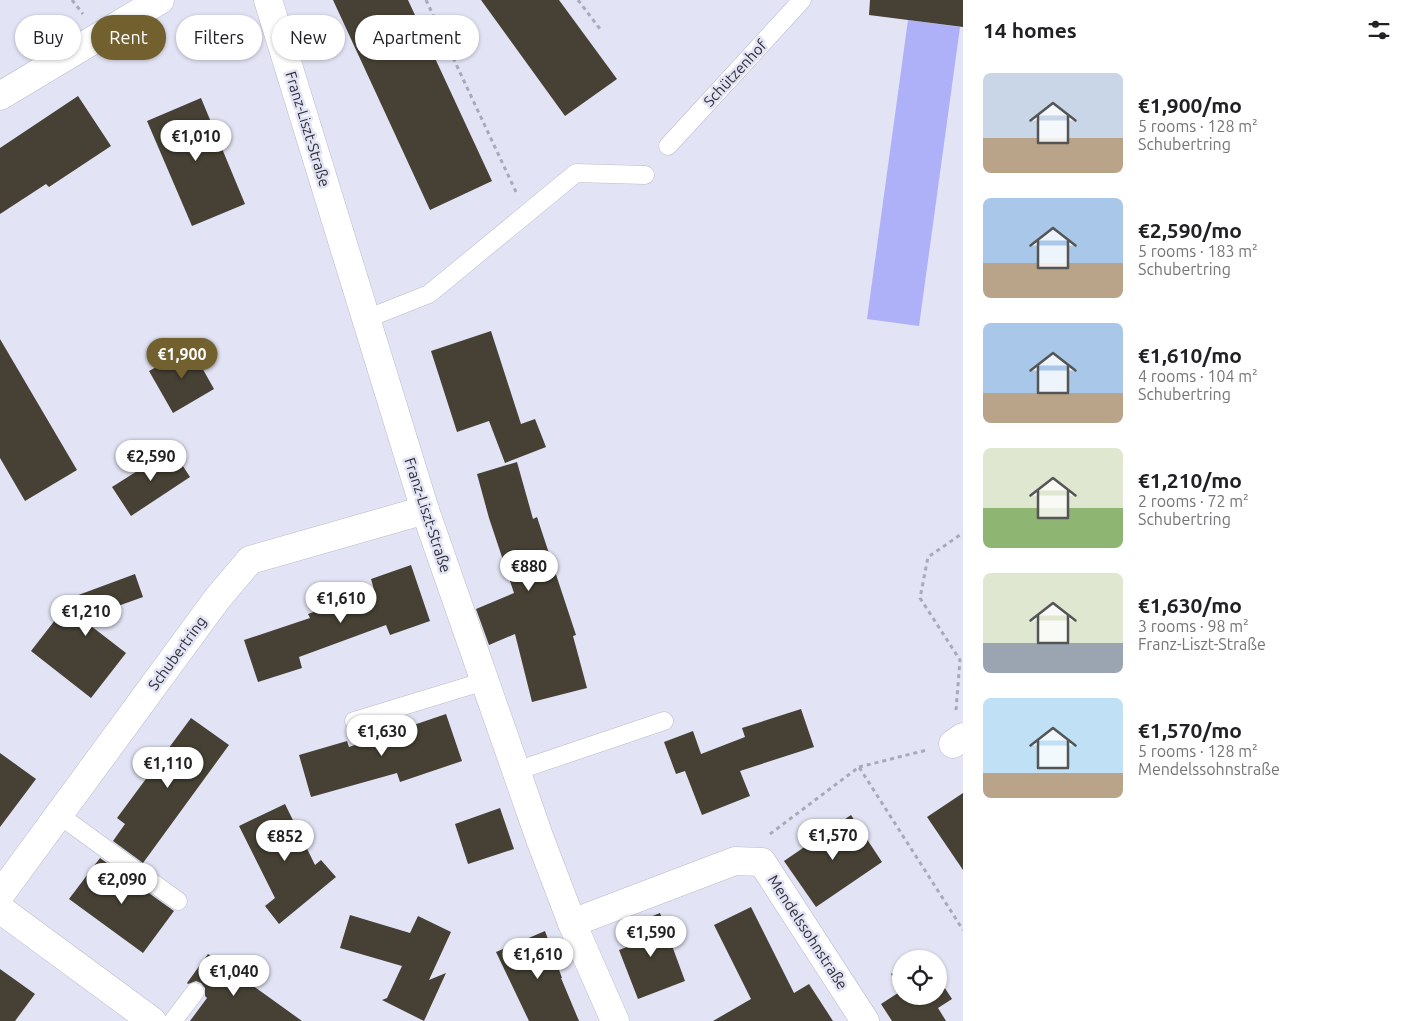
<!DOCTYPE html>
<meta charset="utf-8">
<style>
:root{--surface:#fff;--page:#f6f6f6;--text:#202124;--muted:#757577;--accent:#72602e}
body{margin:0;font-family:Ubuntu,sans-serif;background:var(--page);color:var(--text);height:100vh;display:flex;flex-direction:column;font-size:19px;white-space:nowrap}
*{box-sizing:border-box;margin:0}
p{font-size:16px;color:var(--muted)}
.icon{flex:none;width:28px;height:28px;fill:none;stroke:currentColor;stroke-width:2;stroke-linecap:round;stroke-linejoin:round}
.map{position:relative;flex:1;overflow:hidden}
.details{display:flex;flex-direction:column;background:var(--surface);width:450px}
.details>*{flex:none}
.guide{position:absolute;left:15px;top:15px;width:475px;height:45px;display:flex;gap:10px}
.tools{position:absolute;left:892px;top:950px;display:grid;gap:10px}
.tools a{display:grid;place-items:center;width:55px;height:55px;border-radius:50%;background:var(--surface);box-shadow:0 1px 4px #0004;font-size:25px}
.price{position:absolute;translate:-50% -42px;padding:0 11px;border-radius:18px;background:#fff;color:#222;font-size:16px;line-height:32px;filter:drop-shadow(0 1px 2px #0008)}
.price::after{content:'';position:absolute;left:50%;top:30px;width:15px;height:11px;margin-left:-8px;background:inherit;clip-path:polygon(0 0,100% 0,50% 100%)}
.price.on{background:var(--accent);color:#fff}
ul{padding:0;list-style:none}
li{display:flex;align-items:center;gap:15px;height:125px;padding:0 20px}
li span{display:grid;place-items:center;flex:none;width:140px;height:100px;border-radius:8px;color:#555}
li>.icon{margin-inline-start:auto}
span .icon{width:60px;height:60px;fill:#fffc;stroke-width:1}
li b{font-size:21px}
h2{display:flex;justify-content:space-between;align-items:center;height:60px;padding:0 20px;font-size:21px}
.tag{padding:0 18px;border-radius:22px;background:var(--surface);box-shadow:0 1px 4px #0004;font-size:18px;line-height:45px}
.tag.on{background:var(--accent);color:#fff}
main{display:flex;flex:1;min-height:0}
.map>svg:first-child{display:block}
.green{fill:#aeb0f8}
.building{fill:#464134}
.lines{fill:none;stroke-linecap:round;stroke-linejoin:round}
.lane-casing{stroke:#babbcc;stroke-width:19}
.street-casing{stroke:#babbcc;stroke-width:29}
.path{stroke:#a9aab8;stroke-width:3;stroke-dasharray:4 4;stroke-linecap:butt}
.lane{stroke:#fff;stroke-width:18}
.street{stroke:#fff;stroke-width:28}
.labels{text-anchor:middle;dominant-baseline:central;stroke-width:5;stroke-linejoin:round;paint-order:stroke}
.street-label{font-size:15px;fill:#2d2d34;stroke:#e2e3f4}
</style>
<main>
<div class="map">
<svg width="963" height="1021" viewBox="0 0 963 1021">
<rect width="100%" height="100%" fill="#e2e3f4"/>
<polygon class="green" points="908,20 960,27 919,326 867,319"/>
<g class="building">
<polygon points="333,0 408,0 492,181 430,210"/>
<polygon points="481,0 559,0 617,79 565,116"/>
<polygon points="870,0 963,0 963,27 869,15"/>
<polygon points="78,96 111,146 49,187 46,184 0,214 0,148"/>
<polygon points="201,98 245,204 192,226 147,121"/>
<polygon points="491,331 521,424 535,419 546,447 505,463 489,421 457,432 431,351"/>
<polygon points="0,339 77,470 25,501 0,458"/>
<polygon points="191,348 214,389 173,413 149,371"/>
<polygon points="172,449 190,477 131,516 112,487"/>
<polygon points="517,462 533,519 537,517 576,635 573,636 587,688 532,702 515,634 489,645 476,609 514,593 489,518 477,474"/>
<polygon points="411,565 430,621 390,635 386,625 299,657 302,668 258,682 244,640 310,618 308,614 374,590 371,579"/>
<polygon points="135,574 143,597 82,619 126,653 91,698 31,651 73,597"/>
<polygon points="801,709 814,747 740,771 750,796 702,815 685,771 676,774 664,742 693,731 701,754 745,737 742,728"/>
<polygon points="446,714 462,761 400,782 397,773 311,797 299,755 347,741 349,747"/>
<polygon points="191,718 229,745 143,863 113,841 125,824 117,818"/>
<polygon points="0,753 36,779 0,827"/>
<polygon points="963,793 963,870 927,817"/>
<polygon points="285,804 315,865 321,860 336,877 279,924 265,906 275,898 239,826"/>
<polygon points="500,808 514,849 468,864 455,824"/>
<polygon points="851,815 882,862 816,907 784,861"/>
<polygon points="100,858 174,911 143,953 69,899"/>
<polygon points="751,907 794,993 809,984 833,1021 713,1021 751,999 714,925"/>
<polygon points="660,913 685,981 638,999 619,950 637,943 630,925"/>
<polygon points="350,915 410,933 418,916 451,932 429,980 446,973 424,1021 382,1000 387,998 402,966 340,948"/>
<polygon points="545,931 562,978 561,978 579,1021 529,1021 496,952"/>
<polygon points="208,954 228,968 302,1021 190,1021 207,998 205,996 205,988 201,983 196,981 188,984 187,983"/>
<polygon points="901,968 901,989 891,974"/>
<polygon points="0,969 35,994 15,1021 0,1021"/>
<polygon points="939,979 952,999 938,1008 946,1021 892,1021 881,1004 901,991 901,996 939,996"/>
</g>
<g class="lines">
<g class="lane-casing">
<g id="lane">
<polyline points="668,146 802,0"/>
<polyline points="366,319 429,294 576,173 645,175"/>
<polyline points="354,721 485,681"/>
<polyline points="516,771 664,721"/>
<polyline points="59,815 178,901"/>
<polyline points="173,1021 195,992"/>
</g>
</g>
<g class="street-casing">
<g id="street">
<polyline points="268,0 425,510 540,839 572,923 615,1021"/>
<polyline points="0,96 160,0"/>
<polyline points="953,744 963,737"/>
<polyline points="0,895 217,599 250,560 425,510"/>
<polyline points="0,909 152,1021"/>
<polyline points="572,923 735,861 762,862 865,1021"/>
</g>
</g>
<g class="path">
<polyline points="72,0 83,14"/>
<polyline points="426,0 516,192"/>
<polyline points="578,0 600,29"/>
<polyline points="956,710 960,660 920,598 928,557 963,533"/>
<polyline points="859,767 927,750"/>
<polyline points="770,834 859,767 963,930"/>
</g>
<use href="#lane" class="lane"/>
<use href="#street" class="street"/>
</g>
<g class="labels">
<g class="street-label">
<text transform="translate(735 73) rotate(-47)">Schützenhof</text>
<text transform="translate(308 129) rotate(73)">Franz-Liszt-Straße</text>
<text transform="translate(428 515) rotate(72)">Franz-Liszt-Straße</text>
<text transform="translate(177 653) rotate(-54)">Schubertring</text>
<text transform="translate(808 932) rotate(57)">Mendelssohnstraße</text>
</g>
</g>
</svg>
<div class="tools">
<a><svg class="icon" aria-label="locate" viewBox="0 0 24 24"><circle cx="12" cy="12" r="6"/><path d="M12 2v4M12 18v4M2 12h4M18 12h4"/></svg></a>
</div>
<b class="price" style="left:196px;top:162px">€1,010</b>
<b class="price on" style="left:182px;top:380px">€1,900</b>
<b class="price" style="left:151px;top:482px">€2,590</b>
<b class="price" style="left:529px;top:592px">€880</b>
<b class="price" style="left:341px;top:624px">€1,610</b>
<b class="price" style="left:86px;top:637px">€1,210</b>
<b class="price" style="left:382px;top:757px">€1,630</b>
<b class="price" style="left:168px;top:789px">€1,110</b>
<b class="price" style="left:833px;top:861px">€1,570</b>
<b class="price" style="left:285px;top:862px">€852</b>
<b class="price" style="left:122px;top:905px">€2,090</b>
<b class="price" style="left:651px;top:958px">€1,590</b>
<b class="price" style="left:538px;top:980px">€1,610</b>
<b class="price" style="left:234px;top:997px">€1,040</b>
<div class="guide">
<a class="tag">Buy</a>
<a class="tag on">Rent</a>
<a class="tag">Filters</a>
<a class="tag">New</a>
<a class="tag">Apartment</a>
</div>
</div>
<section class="details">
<h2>14 homes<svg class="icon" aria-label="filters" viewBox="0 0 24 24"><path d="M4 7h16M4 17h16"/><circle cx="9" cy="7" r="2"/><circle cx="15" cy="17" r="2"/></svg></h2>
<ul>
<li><span style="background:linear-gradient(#c9d6e8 65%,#b9a48a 0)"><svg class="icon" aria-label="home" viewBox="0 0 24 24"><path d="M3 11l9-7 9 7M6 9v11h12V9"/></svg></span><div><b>€1,900/mo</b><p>5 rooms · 128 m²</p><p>Schubertring</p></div></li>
<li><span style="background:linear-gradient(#a9c7e8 65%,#b9a48a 0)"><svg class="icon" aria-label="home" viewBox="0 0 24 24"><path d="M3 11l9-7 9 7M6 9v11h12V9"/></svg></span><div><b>€2,590/mo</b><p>5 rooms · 183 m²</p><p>Schubertring</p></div></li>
<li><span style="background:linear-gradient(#a9c7e8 70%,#b9a48a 0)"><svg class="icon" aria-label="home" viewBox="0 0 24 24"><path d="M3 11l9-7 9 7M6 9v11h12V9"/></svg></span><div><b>€1,610/mo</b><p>4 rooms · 104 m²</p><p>Schubertring</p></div></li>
<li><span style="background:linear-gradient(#dfe7d0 60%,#8fb573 0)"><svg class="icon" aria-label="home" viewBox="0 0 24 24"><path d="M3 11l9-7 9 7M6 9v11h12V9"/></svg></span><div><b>€1,210/mo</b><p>2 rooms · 72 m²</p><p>Schubertring</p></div></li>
<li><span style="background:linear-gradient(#dfe7d0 70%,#9aa5b1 0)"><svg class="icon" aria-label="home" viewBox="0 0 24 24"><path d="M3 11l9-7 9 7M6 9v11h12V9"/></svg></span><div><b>€1,630/mo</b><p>3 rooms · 98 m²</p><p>Franz-Liszt-Straße</p></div></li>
<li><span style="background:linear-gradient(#bfe0f5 75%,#b9a48a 0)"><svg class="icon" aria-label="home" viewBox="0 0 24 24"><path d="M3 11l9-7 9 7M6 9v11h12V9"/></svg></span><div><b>€1,570/mo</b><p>5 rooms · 128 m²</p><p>Mendelssohnstraße</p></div></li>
</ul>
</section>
</main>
